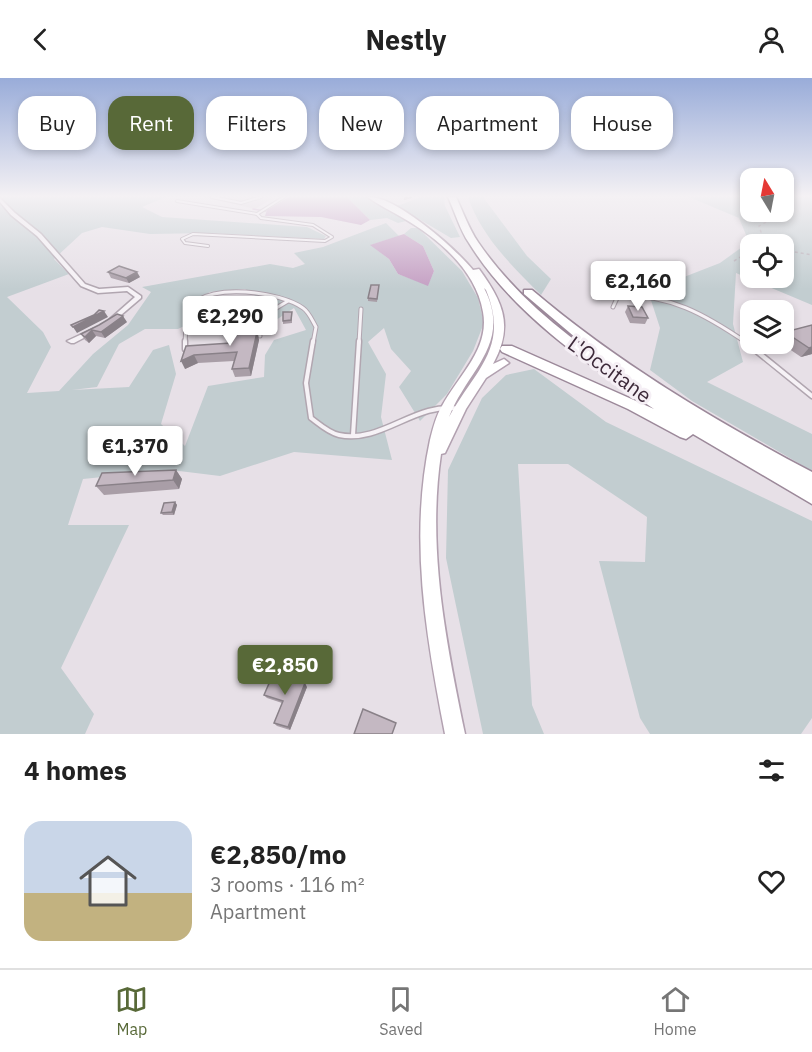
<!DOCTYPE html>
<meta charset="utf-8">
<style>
:root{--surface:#fff;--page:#f2f2f2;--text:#222;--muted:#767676;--line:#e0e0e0;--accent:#586938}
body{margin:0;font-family:"IBM Plex Sans",sans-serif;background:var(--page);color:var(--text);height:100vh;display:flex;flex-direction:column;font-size:22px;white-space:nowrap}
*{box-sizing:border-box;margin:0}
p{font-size:20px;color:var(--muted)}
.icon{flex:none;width:33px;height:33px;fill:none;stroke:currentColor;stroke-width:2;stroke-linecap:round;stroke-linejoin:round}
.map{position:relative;height:656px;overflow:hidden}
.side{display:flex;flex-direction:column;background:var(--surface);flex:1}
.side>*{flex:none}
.top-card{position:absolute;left:18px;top:18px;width:777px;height:54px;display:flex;gap:12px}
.needle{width:39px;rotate:350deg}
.fabs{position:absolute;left:740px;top:90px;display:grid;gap:12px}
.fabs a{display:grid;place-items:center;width:54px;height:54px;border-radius:12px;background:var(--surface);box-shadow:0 3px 9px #0003;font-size:30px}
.price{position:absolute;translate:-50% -51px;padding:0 14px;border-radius:6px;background:#fff;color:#222;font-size:20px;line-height:39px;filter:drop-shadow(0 2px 3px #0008)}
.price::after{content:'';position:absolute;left:50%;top:36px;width:18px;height:14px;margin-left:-9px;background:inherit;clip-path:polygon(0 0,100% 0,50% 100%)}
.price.current{background:var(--accent);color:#fff}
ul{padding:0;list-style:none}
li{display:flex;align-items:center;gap:18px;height:150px;padding:0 24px}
li span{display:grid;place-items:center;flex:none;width:168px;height:120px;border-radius:18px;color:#555}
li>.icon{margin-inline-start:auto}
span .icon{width:72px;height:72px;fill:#fffc;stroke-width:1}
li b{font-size:26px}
h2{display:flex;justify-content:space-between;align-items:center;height:72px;padding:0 24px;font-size:26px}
.tag{padding:0 21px;border-radius:18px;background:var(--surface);box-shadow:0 3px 9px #0003;font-size:21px;line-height:54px}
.tag.current{background:var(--accent);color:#fff}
header{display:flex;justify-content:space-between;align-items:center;height:78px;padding:0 24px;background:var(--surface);font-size:27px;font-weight:700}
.tab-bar{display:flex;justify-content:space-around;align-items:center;height:84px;border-top:2px solid var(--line);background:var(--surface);font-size:16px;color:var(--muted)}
.tab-bar a{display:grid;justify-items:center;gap:3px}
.tab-bar .current{color:var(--accent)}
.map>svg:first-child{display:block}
.built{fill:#d9ced7}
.green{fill:#c2cdd0;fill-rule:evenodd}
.water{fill:#c49fc3}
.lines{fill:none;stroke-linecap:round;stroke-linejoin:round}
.stream{stroke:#c49fc3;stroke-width:1.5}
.service-far2-casing{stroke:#b1a6b0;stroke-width:4}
.service-far1-casing{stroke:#b1a6b0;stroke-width:5}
.service-casing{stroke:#b1a6b0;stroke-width:7}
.minor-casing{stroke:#b1a6b0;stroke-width:3}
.primary-casing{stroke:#b2a1b0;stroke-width:3}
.motorway-casing{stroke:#9c899a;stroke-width:3}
.path{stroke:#b7aeb6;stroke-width:1.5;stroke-dasharray:3 3;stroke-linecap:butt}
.service-far2{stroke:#f6f2f6;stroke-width:2}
.service-far1{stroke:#f6f2f6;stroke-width:3}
.service{stroke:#f6f2f6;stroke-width:4}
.minor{fill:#f6f2f6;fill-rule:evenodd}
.primary{fill:#fff;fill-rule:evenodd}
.motorway{fill:#fff;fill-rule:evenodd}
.wall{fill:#a99ea7}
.shaded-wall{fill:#898188}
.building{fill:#c4b8c2;stroke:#898188;stroke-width:1.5}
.labels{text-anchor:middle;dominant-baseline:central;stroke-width:6;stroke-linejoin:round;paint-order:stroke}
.street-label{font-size:21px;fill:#3d2a3a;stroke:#f5eff5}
</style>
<header><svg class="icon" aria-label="back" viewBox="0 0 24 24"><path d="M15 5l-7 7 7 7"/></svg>Nestly<svg class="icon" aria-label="person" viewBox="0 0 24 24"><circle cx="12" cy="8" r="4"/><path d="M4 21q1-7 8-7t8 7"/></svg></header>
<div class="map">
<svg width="812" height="656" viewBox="0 0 812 656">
<rect width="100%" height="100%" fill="#e7e0e7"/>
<polygon class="built" points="203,119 275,119 255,131"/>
<g class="green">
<path d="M0,119H166L142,129L162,139L307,149L326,158L324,161L208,155L150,156L102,149L82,155L54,181L69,196L7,219L43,254L51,269L27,315L59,313L93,276L128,247L151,214L142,209L270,186L293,190L305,186L294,175L323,169L386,145L399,158L371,167L389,181L398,196L428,207L434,193L423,168L404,156L411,150H418L462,193L478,220L484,245L473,273L447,316L420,343L399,309L411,293L391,271L384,250L368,264L386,296L381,339L392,382L294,374L220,398L171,392L83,401L68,447H129L61,590L94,636L85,656H0ZM245,211L265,224L276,242L294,230L306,252L274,262L265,277L264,299L208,308L185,368L161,346L176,296L169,267L153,272L129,309L72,312L97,309L119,266L145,251H178L201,240L209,214Z"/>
<polygon points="347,119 367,119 406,143 398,145 387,140 370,142"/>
<polygon points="421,119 444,119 445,128 460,159 451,160 397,128"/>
<path d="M468,119H483L527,178L551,201L541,217C512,188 481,158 468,119Z"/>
<path d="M689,119H750V134H783V119H812V227L736,195L733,246L743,284L707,304L812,356V393L692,323L650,292L660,250L648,213L720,185L749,164L739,140ZM750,166H783V200H750Z"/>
<polygon points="534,291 606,344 812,443 812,640 801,656 650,656 640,640 599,483 645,484 647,439 568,386 518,386 532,627 544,656 483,656 446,480 448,392 482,320 506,297"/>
</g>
<g class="water">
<polygon points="289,119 347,119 370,142 361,147 321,139 265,138 267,132"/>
<polygon points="404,156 423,168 434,193 428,208 398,196 389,181 370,167"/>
</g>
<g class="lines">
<polyline class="stream" points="253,131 266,133"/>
<g class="service-far2-casing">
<g id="service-far2">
<polyline points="212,119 241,125 261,119"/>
<polyline points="177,123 257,136 284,119"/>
<polyline points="208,168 185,165 182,161 193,156 325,163 332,159 313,147 261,140 257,136"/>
</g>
</g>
<g class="service-far1-casing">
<g id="service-far1">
<path d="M613,229L618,218C668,215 706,237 747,265"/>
<polyline points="260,258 258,241 288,223"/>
<path d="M185,265C186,253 185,238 192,228C210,204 281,214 303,230C309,234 312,242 316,249L313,265"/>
<polyline points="359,265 361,231"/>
</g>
</g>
<g class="service-casing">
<g id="service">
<polyline points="185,263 185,271 188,271"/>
<path d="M313,263L306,305L311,340C319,346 329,355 339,357C382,366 416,323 459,331"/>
<polyline points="744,263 812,318"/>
<polyline points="353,357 359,263"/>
</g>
</g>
<g class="minor-casing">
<g id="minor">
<polygon points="0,120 15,135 41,156 85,206 99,211 128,209 141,218 141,220 114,243 110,243 110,241 135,219 127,213 98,215 81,208 37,158 11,137 0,124"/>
<polygon points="93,251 95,252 95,254 74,265 71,265 67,263"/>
</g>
</g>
<g class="primary-casing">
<path id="primary" d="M368,119C395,117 455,170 473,192L479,191C503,224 514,248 493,286L504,281L509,285L486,300L466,331L445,375L441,376C427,470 446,564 465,656H445C426,559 409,460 430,362C433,350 436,338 442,328C458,298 490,271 483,234C476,192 438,160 403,140C392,133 378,127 368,119ZM484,210L486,212C510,270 475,292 449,339C467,292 513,266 484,210Z"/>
</g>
<g class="motorway-casing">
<path id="motorway" d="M448,119H456C463,134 469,151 478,164C518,223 578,267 636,305L589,271L524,216V212H532C618,285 712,341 812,394V426L693,356L686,361L680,359L628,331L502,274L500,271L502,268H512L654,331C586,285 513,236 469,165C460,152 455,134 448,119Z"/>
</g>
<g class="path">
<polyline points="765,166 759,148 787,133 785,119"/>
<polyline points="783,172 812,177"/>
<polyline points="734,183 750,173"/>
</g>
<use href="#service-far2" class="service-far2"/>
<use href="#service-far1" class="service-far1"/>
<use href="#service" class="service"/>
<use href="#minor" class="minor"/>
<use href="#primary" class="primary"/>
<use href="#motorway" class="motorway"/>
</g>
<g class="wall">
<polygon points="108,194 140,199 129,205 111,200"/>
<polygon points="379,207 377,224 368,223 368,220"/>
<polygon points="628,228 648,240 645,246 630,245 625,234"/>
<polygon points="292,234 292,245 283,246 283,243"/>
<polygon points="127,244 105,260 96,258 89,265 85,262 81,256 99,247"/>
<polygon points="251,244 253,252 253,254 257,254 259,262 251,298 235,299 232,291 234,283 198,285 185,291 186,268 231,265"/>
<polygon points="812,247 812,276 801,279 782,266 783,266 783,256 785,254"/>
<polygon points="176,392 182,401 179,411 104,417 96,408"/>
<polygon points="175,424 177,427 174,437 163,437 161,435"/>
<polygon points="307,609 290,652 277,648 274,645 282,625 267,620 264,617"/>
</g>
<g class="shaded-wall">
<polygon points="404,119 412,119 412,120 404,122"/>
<polygon points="137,194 140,199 129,205 126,200"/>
<polygon points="104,233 108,239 77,255 73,249"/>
<polygon points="123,238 127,244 105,260 101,254"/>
<polygon points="251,244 253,252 251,263 248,255"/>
<polygon points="92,252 96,258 89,265 85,259"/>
<polygon points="257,254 259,262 251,298 249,290"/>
<polygon points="812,269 812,276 801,279 809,270"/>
<polygon points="194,277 198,285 185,291 181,283"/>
<polygon points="176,392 182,401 179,411 173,402"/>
<polygon points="175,424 177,427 174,437 172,434"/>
<polygon points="305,605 307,609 290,652 288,649"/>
</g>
<g class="building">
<polygon points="119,188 137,194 126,200 108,194"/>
<polygon points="371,207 379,207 377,221 368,220"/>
<polygon points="628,228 642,229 648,240 633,239"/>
<polygon points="99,232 104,233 73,249 71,247 94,237"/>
<polygon points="283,234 292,234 291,242 283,243"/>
<polygon points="117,236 123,238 101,254 92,252 85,259 81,256 99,247"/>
<polygon points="251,244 248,255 257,254 249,290 232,291 237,274 194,277 181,283 186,268 231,265 236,245"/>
<polygon points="812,247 812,269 809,270 785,254"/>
<polygon points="176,392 173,402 96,408 102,395"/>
<polygon points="175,424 172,434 161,435 164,425"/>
<polygon points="274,594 305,605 288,649 274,645 283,623 264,617"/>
<polygon points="363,631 396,645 392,656 354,656"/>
</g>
<linearGradient id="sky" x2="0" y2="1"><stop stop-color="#99acd9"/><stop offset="0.56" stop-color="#f4f1f4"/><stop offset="1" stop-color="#f4f1f4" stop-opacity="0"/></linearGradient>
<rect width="812" height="211" fill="url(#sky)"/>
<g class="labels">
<g class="street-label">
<text transform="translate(610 291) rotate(36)">L'Occitane</text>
</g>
</g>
</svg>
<div class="fabs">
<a><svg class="needle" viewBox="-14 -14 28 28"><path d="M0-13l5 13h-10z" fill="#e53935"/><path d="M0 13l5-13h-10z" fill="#767676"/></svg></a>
<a><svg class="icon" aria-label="locate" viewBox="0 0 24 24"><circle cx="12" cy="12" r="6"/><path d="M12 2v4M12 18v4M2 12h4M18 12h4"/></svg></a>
<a><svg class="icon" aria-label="layers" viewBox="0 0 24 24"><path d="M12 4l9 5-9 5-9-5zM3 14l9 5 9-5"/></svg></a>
</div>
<b class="price" style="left:638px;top:234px">€2,160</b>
<b class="price" style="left:230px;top:269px">€2,290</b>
<b class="price" style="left:135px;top:399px">€1,370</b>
<b class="price current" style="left:285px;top:618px">€2,850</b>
<div class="top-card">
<a class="tag">Buy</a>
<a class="tag current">Rent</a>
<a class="tag">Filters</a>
<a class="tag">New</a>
<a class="tag">Apartment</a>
<a class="tag">House</a>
</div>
</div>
<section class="side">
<h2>4 homes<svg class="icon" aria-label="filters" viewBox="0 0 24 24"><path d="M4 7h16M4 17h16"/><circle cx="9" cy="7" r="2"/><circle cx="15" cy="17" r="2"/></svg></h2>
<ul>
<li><span style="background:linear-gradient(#c9d6e8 60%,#c2b280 0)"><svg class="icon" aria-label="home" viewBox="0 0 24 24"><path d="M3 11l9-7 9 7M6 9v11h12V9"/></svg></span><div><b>€2,850/mo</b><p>3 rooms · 116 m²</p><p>Apartment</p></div><svg class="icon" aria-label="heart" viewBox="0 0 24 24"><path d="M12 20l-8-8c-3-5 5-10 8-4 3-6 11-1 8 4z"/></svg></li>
</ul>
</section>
<nav class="tab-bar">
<a class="current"><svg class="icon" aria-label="map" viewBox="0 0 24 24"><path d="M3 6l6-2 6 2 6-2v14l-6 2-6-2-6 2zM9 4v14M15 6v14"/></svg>Map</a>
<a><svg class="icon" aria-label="saved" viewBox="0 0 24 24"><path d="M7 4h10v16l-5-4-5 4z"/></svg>Saved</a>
<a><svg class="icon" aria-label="home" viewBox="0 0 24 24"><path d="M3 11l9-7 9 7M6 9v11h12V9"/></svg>Home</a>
</nav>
